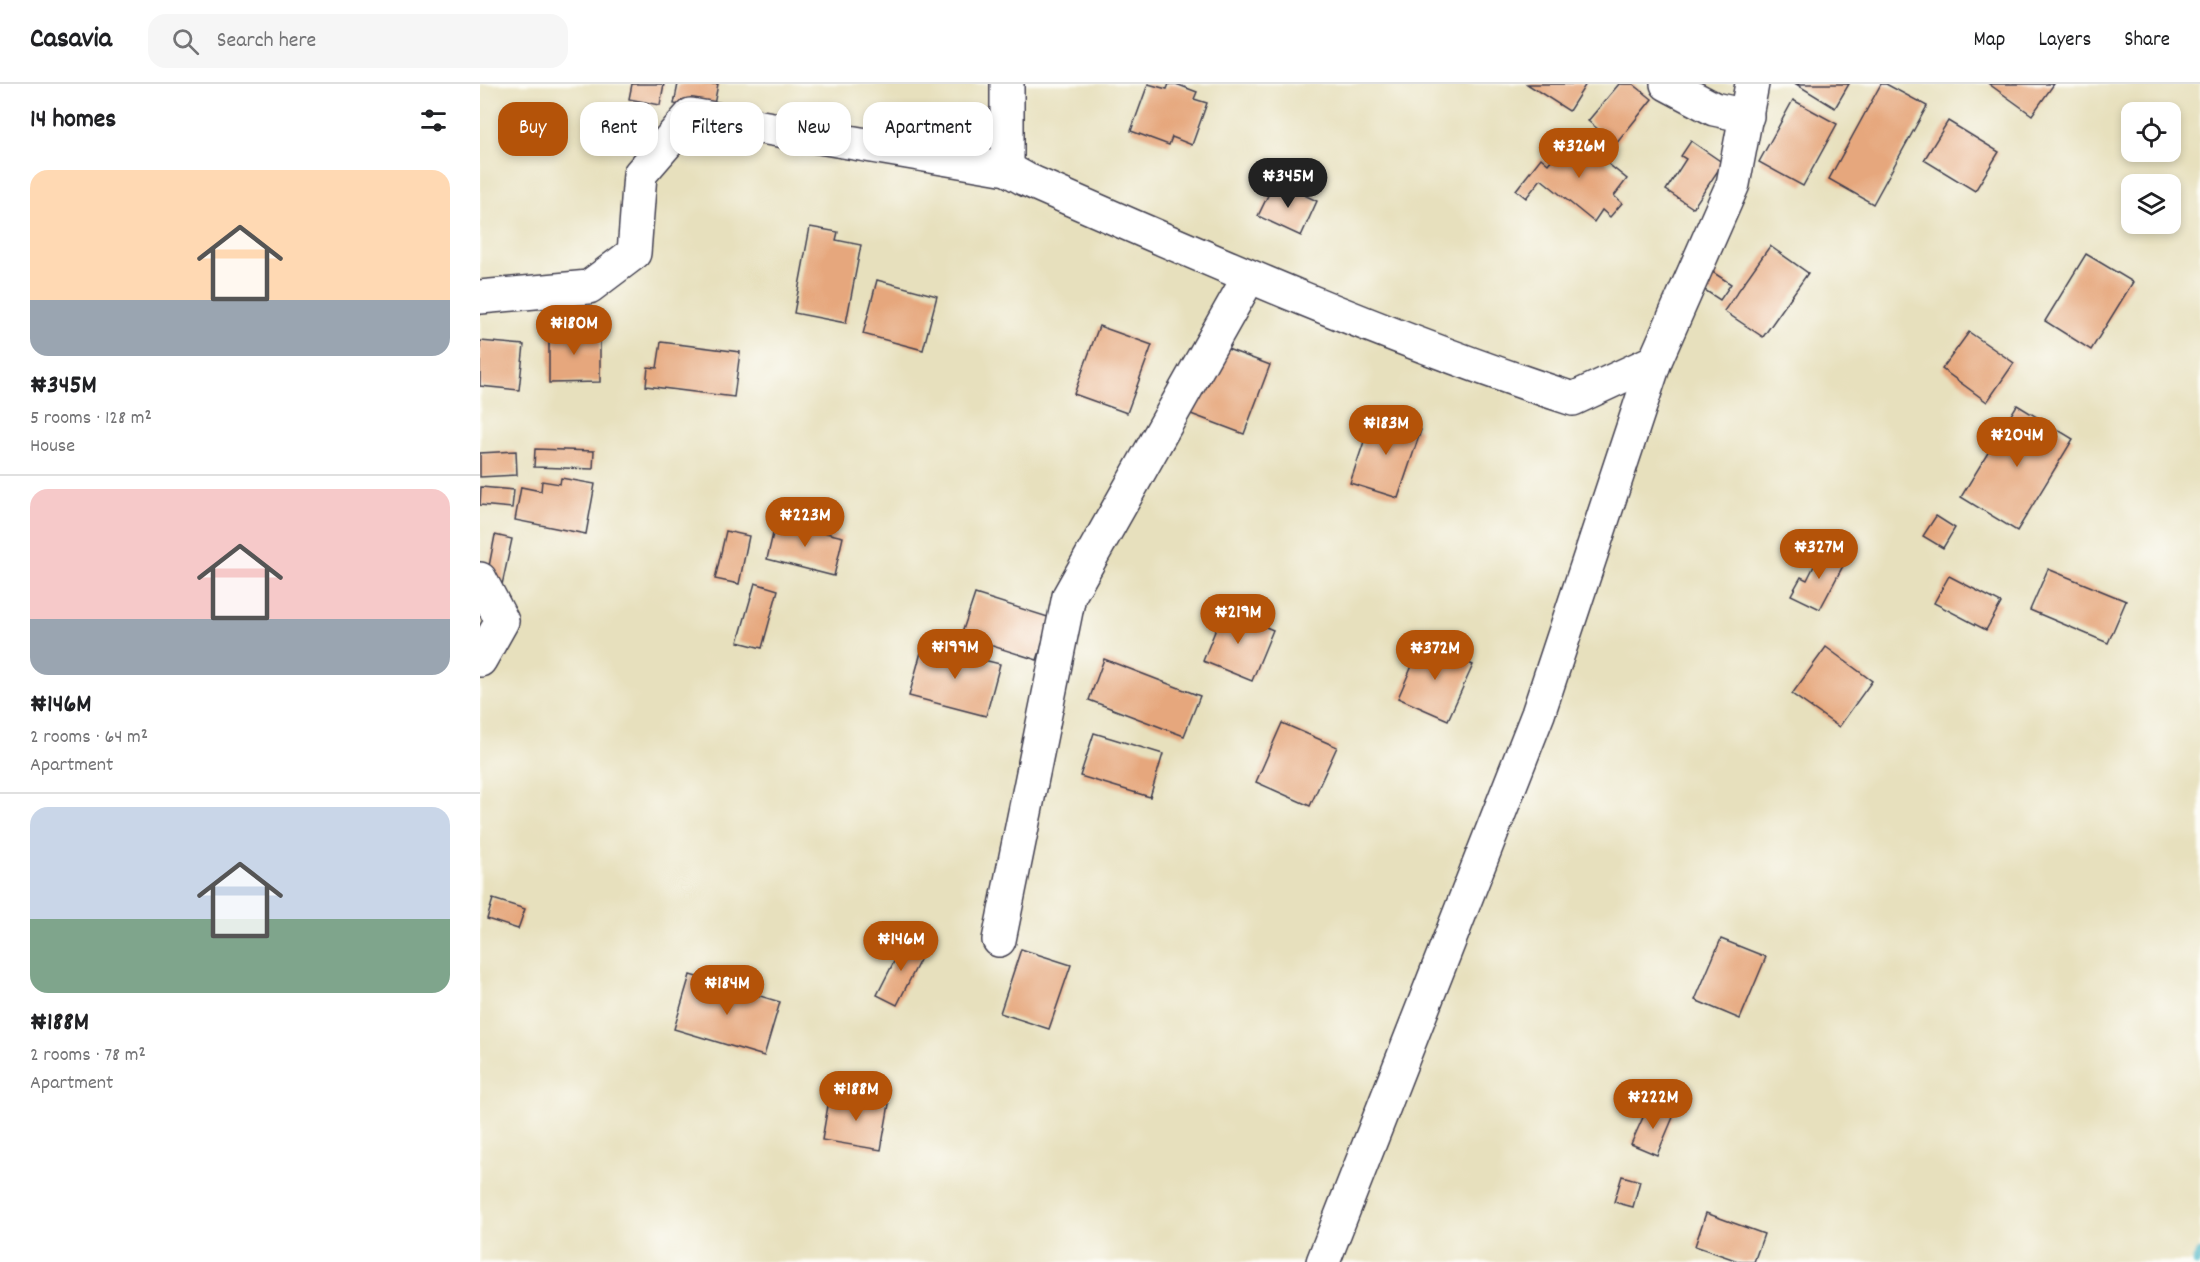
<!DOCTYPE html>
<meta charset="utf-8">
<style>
:root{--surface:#fff;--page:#f6f6f6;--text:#202124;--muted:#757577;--line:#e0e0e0;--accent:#b45309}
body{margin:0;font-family:Dekko,sans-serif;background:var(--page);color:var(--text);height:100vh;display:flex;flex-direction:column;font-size:22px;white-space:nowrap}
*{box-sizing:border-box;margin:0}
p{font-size:20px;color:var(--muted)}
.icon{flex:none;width:33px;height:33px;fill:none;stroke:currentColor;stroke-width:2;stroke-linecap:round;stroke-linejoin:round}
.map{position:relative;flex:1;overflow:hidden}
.details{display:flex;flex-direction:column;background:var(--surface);width:480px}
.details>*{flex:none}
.top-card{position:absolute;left:18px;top:18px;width:570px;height:54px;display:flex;gap:12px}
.controls{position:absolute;left:1641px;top:18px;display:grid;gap:12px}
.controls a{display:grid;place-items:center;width:60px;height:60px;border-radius:12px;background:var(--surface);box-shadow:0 3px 9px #0003;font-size:30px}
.price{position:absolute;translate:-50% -51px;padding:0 14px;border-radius:21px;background:var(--accent);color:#fff;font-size:20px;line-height:39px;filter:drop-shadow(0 2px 3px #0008)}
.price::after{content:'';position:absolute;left:50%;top:36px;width:18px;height:14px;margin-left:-9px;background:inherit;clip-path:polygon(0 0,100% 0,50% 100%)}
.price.active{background:#222;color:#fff}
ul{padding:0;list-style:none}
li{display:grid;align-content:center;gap:12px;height:318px;padding:0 30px}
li+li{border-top:2px solid var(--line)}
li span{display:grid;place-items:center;height:186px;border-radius:18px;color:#555}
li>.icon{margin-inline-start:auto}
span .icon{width:108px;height:108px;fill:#fffc;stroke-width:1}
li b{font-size:26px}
h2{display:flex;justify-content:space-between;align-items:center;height:72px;padding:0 30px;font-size:26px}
.pill{padding:0 21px;border-radius:18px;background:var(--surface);box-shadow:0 3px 9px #0003;font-size:21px;line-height:54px}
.pill.active{background:var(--accent);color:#fff}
header{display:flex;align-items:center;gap:36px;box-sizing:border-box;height:84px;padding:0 30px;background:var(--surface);border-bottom:2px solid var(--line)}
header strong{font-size:28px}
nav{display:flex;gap:33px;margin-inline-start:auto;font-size:21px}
.search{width:420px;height:54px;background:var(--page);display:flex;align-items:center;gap:15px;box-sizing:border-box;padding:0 21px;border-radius:18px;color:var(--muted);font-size:22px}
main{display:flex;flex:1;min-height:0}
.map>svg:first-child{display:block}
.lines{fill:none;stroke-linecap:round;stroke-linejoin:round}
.stream{stroke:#47b4c4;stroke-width:9}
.building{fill:#e6a77d}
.minor-casing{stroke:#403e4e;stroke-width:36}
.minor{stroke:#fff;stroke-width:33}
</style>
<header>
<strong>Casavia</strong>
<div class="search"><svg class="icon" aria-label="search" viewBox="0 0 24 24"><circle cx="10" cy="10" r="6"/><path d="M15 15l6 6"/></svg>Search here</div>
<nav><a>Map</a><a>Layers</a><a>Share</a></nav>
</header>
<main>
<section class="details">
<h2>14 homes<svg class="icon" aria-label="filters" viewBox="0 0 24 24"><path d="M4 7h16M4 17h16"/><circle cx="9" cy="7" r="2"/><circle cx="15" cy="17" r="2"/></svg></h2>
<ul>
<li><span style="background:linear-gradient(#ffd9b3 70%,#9aa5b1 0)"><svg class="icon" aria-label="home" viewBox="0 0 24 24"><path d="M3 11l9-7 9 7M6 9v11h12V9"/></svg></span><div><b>₦345M</b><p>5 rooms · 128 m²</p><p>House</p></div></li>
<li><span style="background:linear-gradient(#f6c9c9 70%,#9aa5b1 0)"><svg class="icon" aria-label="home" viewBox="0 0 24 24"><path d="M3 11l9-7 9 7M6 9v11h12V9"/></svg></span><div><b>₦146M</b><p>2 rooms · 64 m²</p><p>Apartment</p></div></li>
<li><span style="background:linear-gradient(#c9d6e8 60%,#7fa58c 0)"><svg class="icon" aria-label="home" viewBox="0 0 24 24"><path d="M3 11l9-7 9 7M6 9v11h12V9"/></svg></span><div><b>₦188M</b><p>2 rooms · 78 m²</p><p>Apartment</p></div></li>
</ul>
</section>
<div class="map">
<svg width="1720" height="1178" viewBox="0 0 1720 1178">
<rect width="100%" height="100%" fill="#fdfcf7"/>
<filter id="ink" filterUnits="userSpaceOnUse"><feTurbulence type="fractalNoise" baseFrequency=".0167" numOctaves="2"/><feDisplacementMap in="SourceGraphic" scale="12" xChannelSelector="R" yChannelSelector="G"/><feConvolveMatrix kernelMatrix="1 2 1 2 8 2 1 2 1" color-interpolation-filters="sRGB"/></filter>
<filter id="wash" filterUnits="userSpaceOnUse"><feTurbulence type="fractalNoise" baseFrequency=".008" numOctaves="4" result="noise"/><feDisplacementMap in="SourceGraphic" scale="24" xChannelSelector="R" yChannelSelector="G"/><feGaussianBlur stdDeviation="1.35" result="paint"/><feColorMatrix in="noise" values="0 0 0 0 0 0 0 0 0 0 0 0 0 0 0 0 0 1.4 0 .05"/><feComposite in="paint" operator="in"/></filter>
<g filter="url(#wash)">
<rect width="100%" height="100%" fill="#e7e0bd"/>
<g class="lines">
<polyline class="stream" points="1716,1178 1720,1170"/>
</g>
<g id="blocks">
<g class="building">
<polygon points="152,0 184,0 180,21 149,15"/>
<polygon points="198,0 238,0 233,26 194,20"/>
<polygon points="668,0 687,5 689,0 696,0 717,8 714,15 727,19 712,61 692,53 689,61 651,47"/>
<polygon points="1047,0 1106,0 1089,27"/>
<polygon points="1139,0 1153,0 1172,15 1136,60 1108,37"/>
<polygon points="1316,0 1369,0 1355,24"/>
<polygon points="1401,0 1406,0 1447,22 1393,120 1349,95"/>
<polygon points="1509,0 1574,0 1552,31"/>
<polygon points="1313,16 1357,40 1323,102 1279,78"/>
<polygon points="1468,37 1519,68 1495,107 1444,76"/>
<polygon points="1092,51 1147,95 1134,112 1142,119 1130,133 1122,126 1114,138 1061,95 1046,114 1036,106 1061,74 1068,80"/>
<polygon points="1211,57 1243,79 1213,124 1186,106 1206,75 1201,72"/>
<polygon points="795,97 837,117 821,152 778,132"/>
<polygon points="330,143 358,148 356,156 381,161 366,239 314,229"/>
<polygon points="1290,162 1328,189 1283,253 1244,227"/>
<polygon points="1606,170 1653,198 1611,266 1565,237"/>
<polygon points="1231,187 1251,200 1240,216 1220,203"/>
<polygon points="397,196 457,212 443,266 383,250"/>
<polygon points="619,242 672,261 647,329 594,310"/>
<polygon points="120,246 120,298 69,299 69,247"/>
<polygon points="1489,248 1534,279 1507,318 1462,285"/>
<polygon points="0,257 44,261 39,306 0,302"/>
<polygon points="181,258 260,268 254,313 166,302 168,283 177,284"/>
<polygon points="737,261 790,281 764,350 711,330"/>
<polygon points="1537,321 1593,355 1537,447 1481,413"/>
<polygon points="893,331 941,346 918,414 870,399"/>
<polygon points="55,365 114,367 113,385 54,383"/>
<polygon points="36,367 37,391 0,393 0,369"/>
<polygon points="81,394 115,400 106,450 35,436 41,403 61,407 62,397 80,400"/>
<polygon points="1,403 34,406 32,424 0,421"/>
<polygon points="1456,432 1475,444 1463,464 1443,452"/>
<polygon points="296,437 363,453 354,492 287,475"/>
<polygon points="246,447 269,452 259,500 235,495"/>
<polygon points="15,451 32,455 22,501 6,498"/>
<polygon points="1342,466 1365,478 1340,525 1311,511 1321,493 1327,496"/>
<polygon points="1568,485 1646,517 1628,559 1550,526"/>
<polygon points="1469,492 1521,519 1506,546 1454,519"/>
<polygon points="275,499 298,506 282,564 258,558"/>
<polygon points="495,510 571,534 557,576 481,552"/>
<polygon points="744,525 793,546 772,597 723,577"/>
<polygon points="942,559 993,581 968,636 918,614"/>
<polygon points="443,561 520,580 506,632 429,612"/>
<polygon points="1346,563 1392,597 1359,643 1312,610"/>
<polygon points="624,575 720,612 704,652 609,616"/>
<polygon points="802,639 857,663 830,722 776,698"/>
<polygon points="614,649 683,670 670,713 600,692"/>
<polygon points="13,815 45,825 38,845 7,835"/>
<polygon points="1241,855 1286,873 1260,935 1215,916"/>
<polygon points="425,856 445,866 417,921 397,911"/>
<polygon points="541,865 591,881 569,945 520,929"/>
<polygon points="210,891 300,918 284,972 194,945"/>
<polygon points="350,1010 409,1020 401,1066 342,1056"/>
<polygon points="1169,1020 1194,1031 1177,1071 1151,1060"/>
<polygon points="1142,1092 1160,1097 1153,1123 1134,1118"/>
<polygon points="1226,1129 1284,1150 1274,1178 1261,1178 1215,1162"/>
</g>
</g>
</g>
<g filter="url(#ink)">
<use href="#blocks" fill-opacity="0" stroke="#403e4e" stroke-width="1.5"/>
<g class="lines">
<g class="minor-casing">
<g id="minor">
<polyline points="1187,0 1234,25 1267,32"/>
<polyline points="527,85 527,0"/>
<path d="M0,213L109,203L154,169L160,90L211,31L527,85L545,95C725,174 906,254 1093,315L1175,277"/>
<polyline points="0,495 22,537 0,576"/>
<polyline points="519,856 589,512 769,193"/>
<polyline points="843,1178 1058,630 1175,277 1253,100 1272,0"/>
</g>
</g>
<use href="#minor" class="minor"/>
</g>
</g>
</svg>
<div class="controls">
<a><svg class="icon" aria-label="locate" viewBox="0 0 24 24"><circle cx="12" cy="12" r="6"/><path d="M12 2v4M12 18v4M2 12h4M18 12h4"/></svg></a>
<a><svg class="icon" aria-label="layers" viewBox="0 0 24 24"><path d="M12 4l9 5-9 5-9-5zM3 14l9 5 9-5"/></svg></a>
</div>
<b class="price" style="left:1099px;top:95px">₦326M</b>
<b class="price active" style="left:808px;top:125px">₦345M</b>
<b class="price" style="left:94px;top:272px">₦180M</b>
<b class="price" style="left:906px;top:372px">₦183M</b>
<b class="price" style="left:1537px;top:384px">₦204M</b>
<b class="price" style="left:325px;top:464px">₦223M</b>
<b class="price" style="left:1339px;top:496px">₦327M</b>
<b class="price" style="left:758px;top:561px">₦219M</b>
<b class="price" style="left:475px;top:596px">₦199M</b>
<b class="price" style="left:955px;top:597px">₦372M</b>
<b class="price" style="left:421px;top:888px">₦146M</b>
<b class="price" style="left:247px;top:932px">₦184M</b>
<b class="price" style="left:376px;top:1038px">₦188M</b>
<b class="price" style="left:1173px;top:1046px">₦222M</b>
<div class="top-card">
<a class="pill active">Buy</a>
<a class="pill">Rent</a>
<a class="pill">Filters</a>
<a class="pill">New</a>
<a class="pill">Apartment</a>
</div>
</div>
</main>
